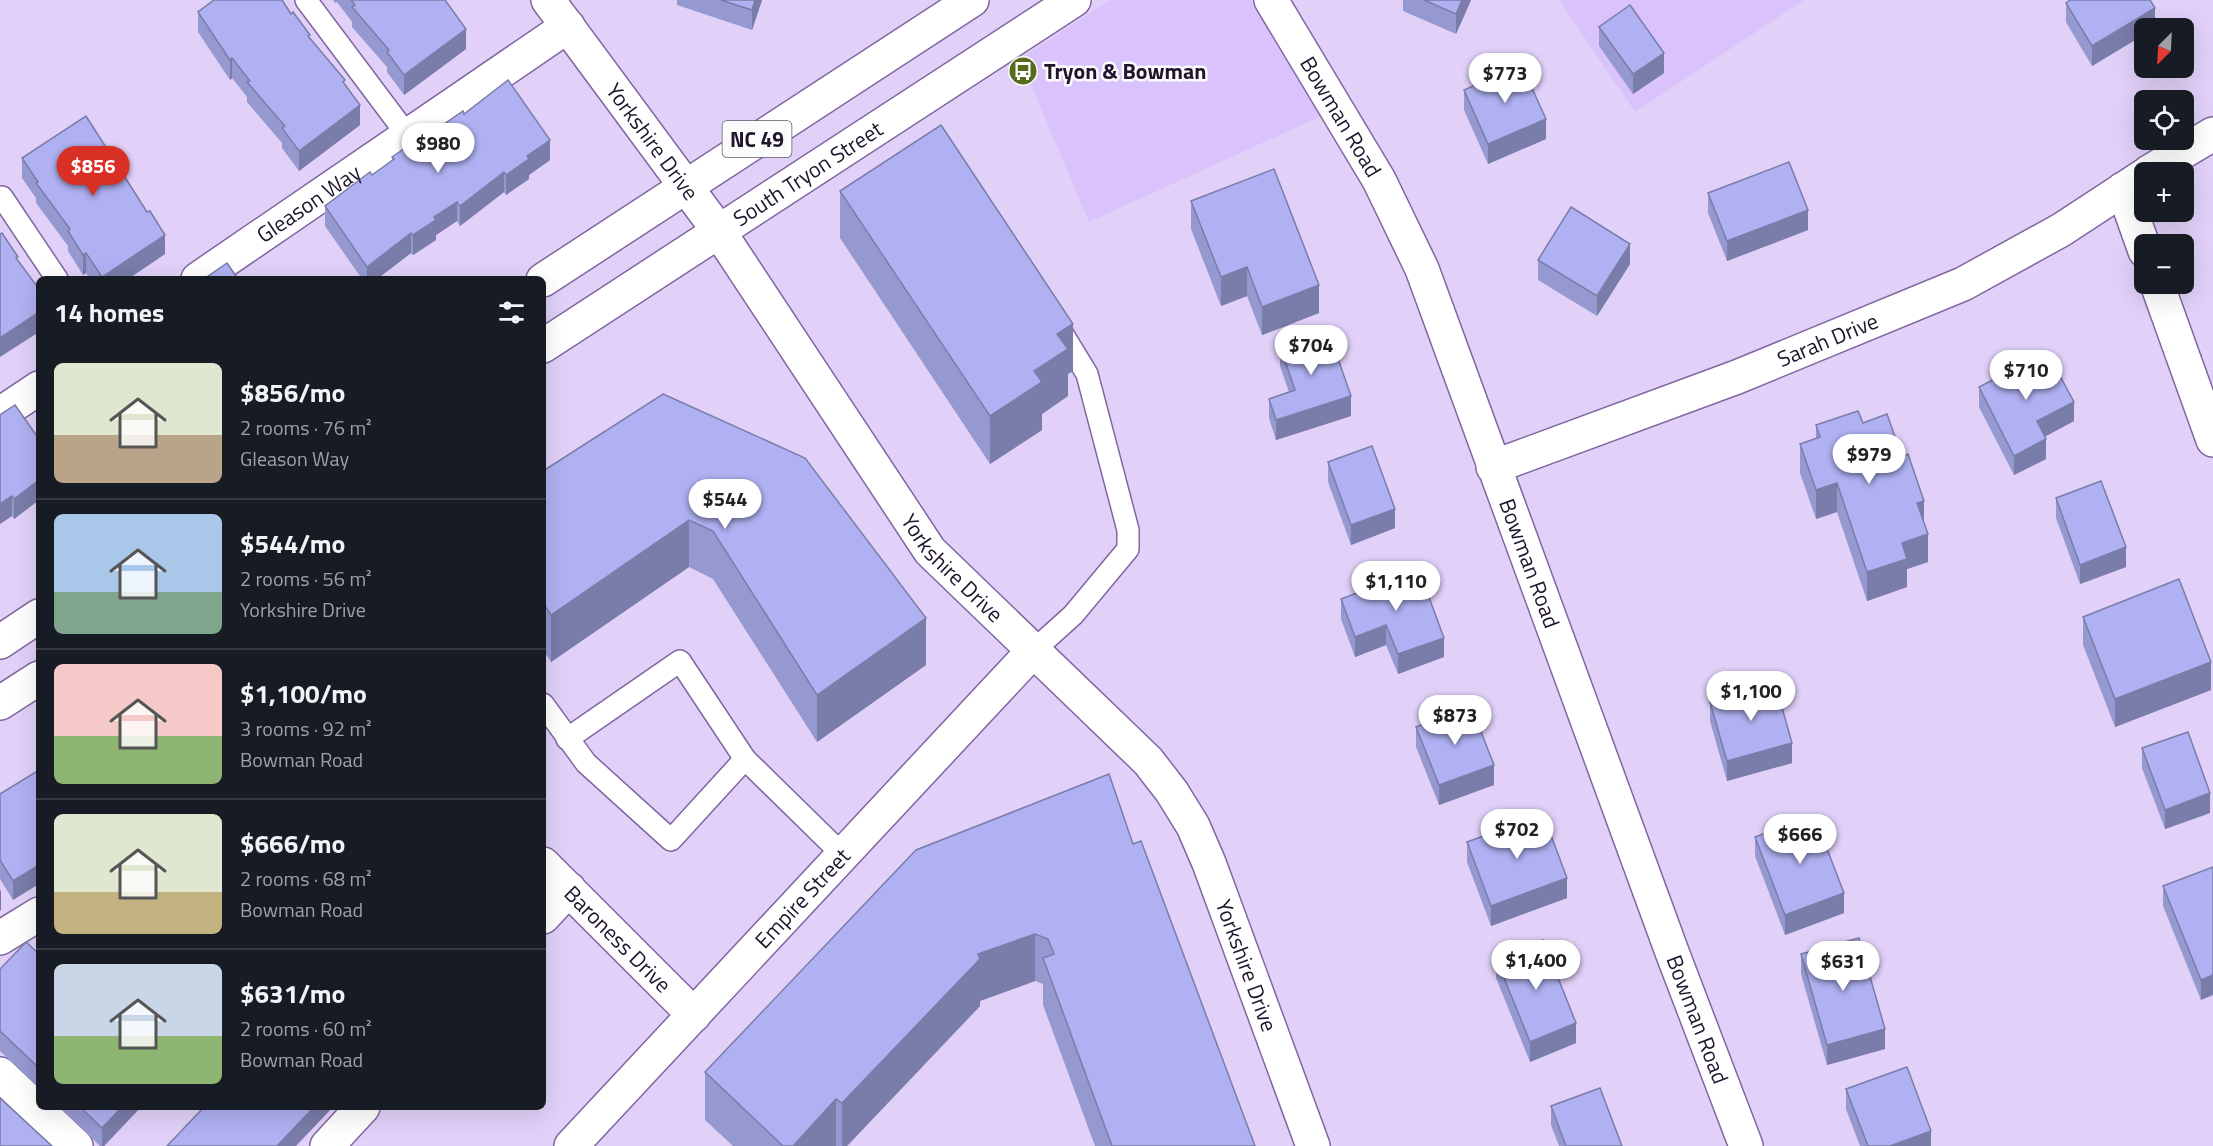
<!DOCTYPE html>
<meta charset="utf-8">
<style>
:root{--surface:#171b24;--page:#20242c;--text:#f1f3f6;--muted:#9ea1a6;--line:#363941;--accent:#d93025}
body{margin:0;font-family:"Titillium Web",sans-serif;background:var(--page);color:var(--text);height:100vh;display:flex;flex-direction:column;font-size:22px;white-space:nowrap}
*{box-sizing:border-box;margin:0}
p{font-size:20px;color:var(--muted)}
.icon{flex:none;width:33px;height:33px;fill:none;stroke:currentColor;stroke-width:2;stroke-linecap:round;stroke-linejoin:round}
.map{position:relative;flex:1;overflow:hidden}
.panel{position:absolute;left:36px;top:276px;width:510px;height:834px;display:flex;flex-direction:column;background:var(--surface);border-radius:9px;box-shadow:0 6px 24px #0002}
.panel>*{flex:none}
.needle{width:39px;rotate:204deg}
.tools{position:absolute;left:2134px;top:18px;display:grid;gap:12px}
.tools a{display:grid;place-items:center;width:60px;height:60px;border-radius:9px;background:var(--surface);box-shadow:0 6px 24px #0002;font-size:30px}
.price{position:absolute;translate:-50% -51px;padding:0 14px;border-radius:21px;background:#fff;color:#222;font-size:20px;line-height:39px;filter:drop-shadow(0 2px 3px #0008)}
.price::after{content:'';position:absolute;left:50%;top:36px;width:18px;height:14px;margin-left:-9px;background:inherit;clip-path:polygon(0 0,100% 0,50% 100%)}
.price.active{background:var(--accent);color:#fff}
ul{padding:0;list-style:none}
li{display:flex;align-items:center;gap:18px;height:150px;padding:0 18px}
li+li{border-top:2px solid var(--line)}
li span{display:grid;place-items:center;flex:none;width:168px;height:120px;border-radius:9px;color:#555}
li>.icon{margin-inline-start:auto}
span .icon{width:72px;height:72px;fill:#fffc;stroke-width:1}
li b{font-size:26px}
h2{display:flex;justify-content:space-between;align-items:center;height:72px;padding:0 18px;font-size:26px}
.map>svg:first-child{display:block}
.built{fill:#dac3fc}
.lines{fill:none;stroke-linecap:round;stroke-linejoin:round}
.lane-casing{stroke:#8066a1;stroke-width:24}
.street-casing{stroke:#8066a1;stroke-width:36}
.primary-casing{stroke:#8066a1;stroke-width:36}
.lane{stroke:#fff;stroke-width:21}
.street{stroke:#fff;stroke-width:33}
.primary{stroke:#fff;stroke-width:33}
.wall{fill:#9698d0}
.shaded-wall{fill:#7a7ca9}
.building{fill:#afb1f2;stroke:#7a7ca9;stroke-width:1.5}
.labels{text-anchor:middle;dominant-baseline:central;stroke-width:5;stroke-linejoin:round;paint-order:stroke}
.shield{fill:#fbfbfb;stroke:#625a6b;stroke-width:1.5}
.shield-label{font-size:21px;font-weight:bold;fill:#20152d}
.poi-label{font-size:22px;font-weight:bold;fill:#20152d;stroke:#fbfbfb;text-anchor:start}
.street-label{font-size:22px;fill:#20152d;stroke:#fbfbfb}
</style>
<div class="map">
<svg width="2213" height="1146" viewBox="0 0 2213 1146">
<rect width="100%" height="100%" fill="#e1d1f9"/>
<g class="built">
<polygon points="1110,0 1289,0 1350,103 1089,222 1020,59"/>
<polygon points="1559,0 1804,0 1635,112"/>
</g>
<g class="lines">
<g class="lane-casing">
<g id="lane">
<polyline points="306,0 408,136"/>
<polyline points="2,197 57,279"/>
<polyline points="1033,651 1073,615 1128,549 1128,530 1087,374 1059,328"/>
<polyline points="543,704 586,763 671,840 745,759"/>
<polyline points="567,739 680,661 745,759 844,856"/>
</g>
</g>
<g class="street-casing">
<g id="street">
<path id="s1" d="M548,0L718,230L930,551L1148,761L1172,792L1193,826L1209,863L1313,1146"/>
<path id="s2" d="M1271,0L1379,180L1422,269L1672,952L1746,1146"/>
<polyline points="2149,172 2213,134"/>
<polyline points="2123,189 2145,251"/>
<path id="s3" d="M198,279L568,26"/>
<polyline points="2157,284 2213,440"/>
<polyline points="0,414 39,388"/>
<path id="s4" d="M1493,467L1737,377L1963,284L2061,230L2145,175"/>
<path id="s5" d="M543,864L694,1015"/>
<polyline points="543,917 569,889"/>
<polyline points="0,938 39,914"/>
<polyline points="0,1074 76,1146"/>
<polyline points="327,1146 363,1107"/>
<path id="s6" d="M571,1146L1033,651"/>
</g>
</g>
<g class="primary-casing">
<g id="primary">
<polyline points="543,280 972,0"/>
<path id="s7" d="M543,346L1074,0"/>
<polyline points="0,642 39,616"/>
<polyline points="0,703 39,678"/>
</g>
</g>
<use href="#lane" class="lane"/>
<use href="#street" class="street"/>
<use href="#primary" class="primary"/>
</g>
<g class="wall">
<polygon points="333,0 445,0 466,49 404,95 387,72 387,67 352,27 352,22 337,2 335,3"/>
<polygon points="677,0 762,0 752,30 677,5"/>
<polygon points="1403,0 1471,0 1456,34 1403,11"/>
<polygon points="2066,3 2155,28 2145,28 2145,34 2092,66 2066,22"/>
<polygon points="198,12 291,14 345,85 360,125 299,171 282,148 282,143 247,102 247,97 232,78 230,80 198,32"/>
<polygon points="1599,27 1664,73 1633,94 1599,46"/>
<polygon points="1464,90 1546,139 1488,164 1464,110"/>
<polygon points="464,114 550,160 529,175 529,179 506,195 504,192 460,226 457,221 436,235 436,240 413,255 411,253 377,279 362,279 325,226 325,206 392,161 392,157 418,146 440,131 440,127"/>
<polygon points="22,158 165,254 128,279 90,279 86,273 83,275 68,251 68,246 36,203 36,198 22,178"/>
<polygon points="840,191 1073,371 1068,374 1068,396 1042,414 1042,430 990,464 840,238"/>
<polygon points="1708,193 1808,230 1727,261 1708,213"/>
<polygon points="1191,201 1319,313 1262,335 1247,296 1221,306 1191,229"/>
<polygon points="1538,260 1630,264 1597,316 1538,280"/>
<polygon points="1280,346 1351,416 1276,440 1269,418 1269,399 1289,392 1280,366"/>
<polygon points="1979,387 2074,421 2045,436 2046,459 2014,475 1979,407"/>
<polygon points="663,394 926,665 817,742 713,579 689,567 551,662 543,650 543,471"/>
<polygon points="0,415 39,439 39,500 14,519 12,516 0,524"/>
<polygon points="1863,423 1902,457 1924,524 1928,562 1907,569 1907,587 1867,601 1837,512 1816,519 1800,473 1800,444 1816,439 1816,425"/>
<polygon points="1328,462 1395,528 1351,545 1328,482"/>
<polygon points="2056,498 2126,567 2080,584 2056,518"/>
<polygon points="1341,599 1444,657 1398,674 1386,645 1355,657 1341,619"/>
<polygon points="2083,617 2211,690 2115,727 2083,645"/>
<polygon points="1710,702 1792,763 1727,781 1710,721"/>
<polygon points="1416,727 1494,785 1439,805 1416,747"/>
<polygon points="2142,748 2210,813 2165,829 2142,768"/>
<polygon points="39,770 13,900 0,879 0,794"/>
<polygon points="1755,837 1844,913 1785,935 1755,856"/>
<polygon points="1467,842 1567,898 1491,926 1467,862"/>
<polygon points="1133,844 1255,1146 1095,1146 1043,1005 1043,984 1035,981 980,1001 980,1006 847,1146 733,1146 705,1120 705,1072"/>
<polygon points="2213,867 2201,1000 2163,906 2163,886"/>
<polygon points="39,954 39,1088 0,1051 0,969"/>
<polygon points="1801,954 1885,1049 1827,1065 1801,974"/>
<polygon points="1496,958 1576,1043 1530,1062 1496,978"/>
<polygon points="1846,1089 1931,1146 1860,1146 1846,1109"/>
<polygon points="1551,1106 1622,1146 1559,1146 1551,1125"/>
<polygon points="59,1107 141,1107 104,1146 100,1146"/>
</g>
<g class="shaded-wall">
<polygon points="755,0 762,0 752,30 752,10"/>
<polygon points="1462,0 1471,0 1456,34 1456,14"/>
<polygon points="2155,8 2155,28 2145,28 2145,34 2092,66 2092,46"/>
<polygon points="466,29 466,49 404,95 404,75"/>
<polygon points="1664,53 1664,73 1633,94 1633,74"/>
<polygon points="232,58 232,78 230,80 230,60"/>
<polygon points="360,105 360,125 299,171 299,151"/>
<polygon points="1546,119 1546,139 1488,164 1488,144"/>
<polygon points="550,140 550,160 529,175 529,179 506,195 506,175 527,156"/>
<polygon points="504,172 504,192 460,226 460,206"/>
<polygon points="457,202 457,221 436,235 436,240 413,255 413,235 434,217"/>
<polygon points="1808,210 1808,230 1727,261 1727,241"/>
<polygon points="411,233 411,253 377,279 367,279 367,267"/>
<polygon points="165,235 165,254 128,279 102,279 102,277"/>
<polygon points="1630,244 1630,264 1597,316 1597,296"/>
<polygon points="86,253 86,273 83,275 83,255"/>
<polygon points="1247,267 1247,296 1221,306 1221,277"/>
<polygon points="1319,285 1319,313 1262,335 1262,307"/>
<polygon points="39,312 39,332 0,357 0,338"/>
<polygon points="1073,324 1073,371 1068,374 1068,396 1042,414 1042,430 990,464 990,416 1057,334"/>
<polygon points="1351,396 1351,416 1276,440 1276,420"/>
<polygon points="2074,402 2074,421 2037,441 2037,421"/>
<polygon points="2046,439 2046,459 2014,475 2014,456"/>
<polygon points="39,480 39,500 14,519 14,499"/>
<polygon points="1837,483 1837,512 1816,519 1816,490"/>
<polygon points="12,496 12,516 0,524 0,504"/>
<polygon points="1924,501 1924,529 1917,503"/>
<polygon points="1395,509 1395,528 1351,545 1351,525"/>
<polygon points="689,520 689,567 551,662 551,615"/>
<polygon points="1928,534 1928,562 1907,569 1907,587 1867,601 1867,572 1902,543"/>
<polygon points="2126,547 2126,567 2080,584 2080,565"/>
<polygon points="926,618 926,665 817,742 817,695"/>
<polygon points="1386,625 1386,645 1355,657 1355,637"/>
<polygon points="1444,638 1444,657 1398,674 1398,654"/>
<polygon points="2211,662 2211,690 2115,727 2115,699"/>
<polygon points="1792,743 1792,763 1727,781 1727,761"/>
<polygon points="1494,765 1494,785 1439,805 1439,785"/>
<polygon points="2210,793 2210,813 2165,829 2165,810"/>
<polygon points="39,865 39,884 13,900 13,881"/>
<polygon points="1567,878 1567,898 1491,926 1491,906"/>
<polygon points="1,890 1,910 0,911 0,891"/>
<polygon points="1844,893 1844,913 1785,935 1785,915"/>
<polygon points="1035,934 1035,981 980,1001 980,1006 847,1146 842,1146 842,1103 978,954"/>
<polygon points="2213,975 2213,995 2201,1000 2201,980"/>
<polygon points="1576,1023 1576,1043 1530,1062 1530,1042"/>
<polygon points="1885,1029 1885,1049 1827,1065 1827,1045"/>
<polygon points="836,1099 836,1146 793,1146"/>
<polygon points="122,1107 141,1107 104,1146 102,1146 102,1128"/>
<polygon points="314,1107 333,1107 296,1146 277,1146"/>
<polygon points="1931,1131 1931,1146 1890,1146"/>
</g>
<g class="building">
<polygon points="214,0 282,0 291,14 293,12 310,35 308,36 345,80 343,82 360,105 299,151 282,128 285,126 247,82 250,81 232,58 230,60 198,12"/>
<polygon points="351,0 445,0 466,29 404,75 387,52 389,50 352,7 355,5"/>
<polygon points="721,0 755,0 752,10"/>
<polygon points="1424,0 1462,0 1456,14"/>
<polygon points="2070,0 2150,0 2155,8 2092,46 2066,3"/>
<polygon points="1630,5 1664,53 1633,74 1599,27"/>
<polygon points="1521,64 1546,119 1488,144 1464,90"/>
<polygon points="508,80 550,140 527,156 529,159 506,175 504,172 460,206 457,202 434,217 436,220 413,235 411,233 367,267 325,206 370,172 372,175 394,159 392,157 415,141 418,146 442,130 440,127 463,111 464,114"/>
<polygon points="86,116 147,212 150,211 165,235 102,277 86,253 83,255 68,231 70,229 36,183 38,182 22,158"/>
<polygon points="941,125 1073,324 1057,334 1068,349 1034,371 1042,382 990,416 840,191"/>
<polygon points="1789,162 1808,210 1727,241 1708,193"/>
<polygon points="1274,169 1319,285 1262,307 1247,267 1221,277 1191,201"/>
<polygon points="1571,207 1630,244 1597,296 1538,260"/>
<polygon points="2,233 18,257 16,258 39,289 39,312 0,338 0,234"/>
<polygon points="227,263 238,279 204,279"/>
<polygon points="1328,330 1351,396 1276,420 1269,399 1295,390 1280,346"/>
<polygon points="2047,352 2074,402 2037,421 2046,439 2014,456 1979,387"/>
<polygon points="663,394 805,458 926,618 817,695 713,531 689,520 551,615 543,603 543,471"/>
<polygon points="15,405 39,439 39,480 14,499 12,496 0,504 0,415"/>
<polygon points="1858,411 1863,423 1887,414 1902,457 1908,454 1924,501 1917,503 1928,534 1902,543 1907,559 1867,572 1837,483 1816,490 1800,444 1820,437 1816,425"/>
<polygon points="1372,446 1395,509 1351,525 1328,462"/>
<polygon points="2101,481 2126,547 2080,565 2056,498"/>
<polygon points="1419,570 1444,638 1398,654 1386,625 1355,637 1341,599"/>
<polygon points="2179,579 2211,662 2115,699 2083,617"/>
<polygon points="1775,683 1792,743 1727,761 1710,702"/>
<polygon points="1471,706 1494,765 1439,785 1416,727"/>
<polygon points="2188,732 2210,793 2165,810 2142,748"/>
<polygon points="39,770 39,865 13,881 0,860 0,794"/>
<polygon points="1109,774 1133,844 1141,841 1255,1146 1112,1146 1043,958 1054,954 1048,939 1035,934 978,954 980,959 842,1103 836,1099 793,1146 783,1146 705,1072 916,850"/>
<polygon points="1543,814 1567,878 1491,906 1467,842"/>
<polygon points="1814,815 1844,893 1785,915 1755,837"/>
<polygon points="2213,867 2213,975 2201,980 2163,886"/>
<polygon points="1859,938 1885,1029 1827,1045 1801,954"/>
<polygon points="1543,940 1576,1023 1530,1042 1496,958"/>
<polygon points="26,942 39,954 39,1068 0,1031 0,969"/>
<polygon points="1907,1067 1931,1131 1890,1146 1868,1146 1846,1089"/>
<polygon points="1600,1088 1622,1146 1566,1146 1551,1106"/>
<polygon points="0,1098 52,1146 0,1146"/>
<polygon points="80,1107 122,1107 102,1128"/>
<polygon points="204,1107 314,1107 277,1146 167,1146"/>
</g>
<defs>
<g id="bus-disc" transform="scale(1.5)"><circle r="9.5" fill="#566c1a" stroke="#fbfbfb"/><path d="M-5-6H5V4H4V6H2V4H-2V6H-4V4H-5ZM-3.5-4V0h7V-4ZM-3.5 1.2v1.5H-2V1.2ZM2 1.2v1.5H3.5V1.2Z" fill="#fff"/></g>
</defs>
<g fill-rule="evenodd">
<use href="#bus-disc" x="1023" y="71"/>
</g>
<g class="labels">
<rect class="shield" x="722.5" y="121" width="69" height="36" rx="4.5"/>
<g class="shield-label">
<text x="757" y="139">NC 49</text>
</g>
<g class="poi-label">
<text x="1044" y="71">Tryon &amp; Bowman</text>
</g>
<g class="street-label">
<text stroke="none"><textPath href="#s2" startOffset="136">Bowman Road</textPath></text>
<text stroke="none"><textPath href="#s1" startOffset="176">Yorkshire Drive</textPath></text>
<text stroke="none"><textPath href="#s7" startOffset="316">South Tryon Street</textPath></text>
<text stroke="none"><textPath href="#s3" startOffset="134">Gleason Way</textPath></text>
<text stroke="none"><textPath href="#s4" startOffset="358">Sarah Drive</textPath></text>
<text stroke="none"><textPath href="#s2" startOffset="622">Bowman Road</textPath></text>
<text stroke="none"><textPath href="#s1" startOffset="698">Yorkshire Drive</textPath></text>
<text stroke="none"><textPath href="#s6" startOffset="339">Empire Street</textPath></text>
<text stroke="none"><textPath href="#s5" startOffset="106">Baroness Drive</textPath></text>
<text stroke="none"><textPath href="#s1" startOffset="1202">Yorkshire Drive</textPath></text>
<text stroke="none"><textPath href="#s2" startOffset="1108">Bowman Road</textPath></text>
</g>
</g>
</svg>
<div class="tools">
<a><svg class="needle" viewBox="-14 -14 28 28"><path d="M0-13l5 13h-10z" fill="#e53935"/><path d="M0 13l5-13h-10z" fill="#9ea1a6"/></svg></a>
<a><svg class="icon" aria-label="locate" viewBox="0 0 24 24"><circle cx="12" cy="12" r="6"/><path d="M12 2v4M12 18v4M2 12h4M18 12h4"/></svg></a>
<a>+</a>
<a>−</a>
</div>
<b class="price" style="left:1505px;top:104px">$773</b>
<b class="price" style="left:438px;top:174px">$980</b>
<b class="price active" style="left:93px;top:197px">$856</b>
<b class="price" style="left:1311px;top:376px">$704</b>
<b class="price" style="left:2026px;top:401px">$710</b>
<b class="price" style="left:1869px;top:485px">$979</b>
<b class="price" style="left:725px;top:530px">$544</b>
<b class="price" style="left:1396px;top:612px">$1,110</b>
<b class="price" style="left:1751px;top:722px">$1,100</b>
<b class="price" style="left:1455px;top:746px">$873</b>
<b class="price" style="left:1517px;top:860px">$702</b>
<b class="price" style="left:1800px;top:865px">$666</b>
<b class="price" style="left:1536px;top:991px">$1,400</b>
<b class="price" style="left:1843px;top:992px">$631</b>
<section class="panel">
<h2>14 homes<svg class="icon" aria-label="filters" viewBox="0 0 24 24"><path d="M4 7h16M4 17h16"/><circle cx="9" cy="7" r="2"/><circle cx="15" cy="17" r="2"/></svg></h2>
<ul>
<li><span style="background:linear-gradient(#dfe7d0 60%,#b9a48a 0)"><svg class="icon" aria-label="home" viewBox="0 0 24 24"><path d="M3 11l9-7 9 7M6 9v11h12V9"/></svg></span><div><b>$856/mo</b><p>2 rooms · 76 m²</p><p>Gleason Way</p></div></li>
<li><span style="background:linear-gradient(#a9c7e8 65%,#7fa58c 0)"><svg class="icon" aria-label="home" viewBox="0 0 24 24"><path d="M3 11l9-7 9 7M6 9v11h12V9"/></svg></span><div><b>$544/mo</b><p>2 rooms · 56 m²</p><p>Yorkshire Drive</p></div></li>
<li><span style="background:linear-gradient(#f6c9c9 60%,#8fb573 0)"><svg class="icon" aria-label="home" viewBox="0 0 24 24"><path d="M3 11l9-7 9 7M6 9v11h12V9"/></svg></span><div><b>$1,100/mo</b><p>3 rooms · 92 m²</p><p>Bowman Road</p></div></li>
<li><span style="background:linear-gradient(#dfe7d0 65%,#c2b280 0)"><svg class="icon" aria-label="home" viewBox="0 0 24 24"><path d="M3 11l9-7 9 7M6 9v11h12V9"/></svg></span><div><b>$666/mo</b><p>2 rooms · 68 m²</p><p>Bowman Road</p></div></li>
<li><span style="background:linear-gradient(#c9d6e8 60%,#8fb573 0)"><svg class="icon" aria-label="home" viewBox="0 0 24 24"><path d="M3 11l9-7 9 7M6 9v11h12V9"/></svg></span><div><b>$631/mo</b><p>2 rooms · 60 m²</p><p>Bowman Road</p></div></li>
</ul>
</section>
</div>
